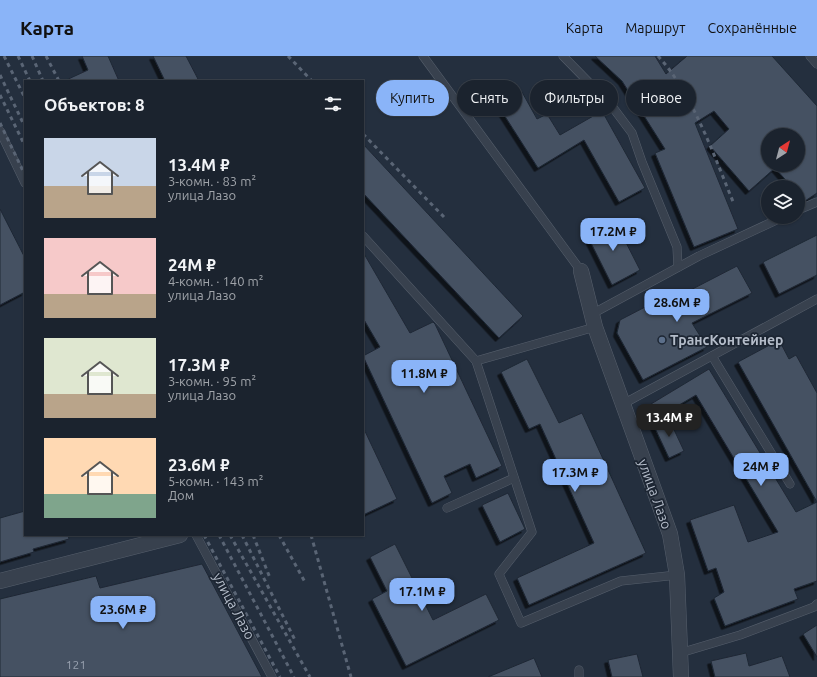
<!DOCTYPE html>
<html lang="ru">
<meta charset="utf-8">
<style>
:root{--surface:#1b232e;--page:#242b36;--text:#f1f3f6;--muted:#a0a4aa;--line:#39404a;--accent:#8ab4f8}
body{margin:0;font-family:Ubuntu,sans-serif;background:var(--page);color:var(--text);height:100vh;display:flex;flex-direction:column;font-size:15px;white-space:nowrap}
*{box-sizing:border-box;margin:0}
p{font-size:13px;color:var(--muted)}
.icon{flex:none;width:22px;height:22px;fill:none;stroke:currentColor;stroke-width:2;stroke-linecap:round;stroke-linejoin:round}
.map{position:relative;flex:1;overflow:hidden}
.details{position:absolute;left:24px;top:24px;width:340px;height:456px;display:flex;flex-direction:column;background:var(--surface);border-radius:0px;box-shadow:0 1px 3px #0004,0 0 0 1px var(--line)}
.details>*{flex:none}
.banner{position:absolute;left:376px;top:24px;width:380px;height:36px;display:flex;gap:8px}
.needle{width:26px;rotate:36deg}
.tools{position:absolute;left:761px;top:72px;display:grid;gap:8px}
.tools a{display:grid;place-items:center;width:44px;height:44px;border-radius:50%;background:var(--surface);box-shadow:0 1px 3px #0004,0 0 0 1px var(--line);font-size:20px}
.price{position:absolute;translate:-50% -34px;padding:0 9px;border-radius:8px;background:var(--accent);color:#111;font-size:13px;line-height:26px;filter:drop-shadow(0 1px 2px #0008)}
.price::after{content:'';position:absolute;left:50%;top:24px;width:12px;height:9px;margin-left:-6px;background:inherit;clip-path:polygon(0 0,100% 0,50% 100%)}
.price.active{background:#222;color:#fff}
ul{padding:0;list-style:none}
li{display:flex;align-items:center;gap:12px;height:100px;padding:0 20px}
li span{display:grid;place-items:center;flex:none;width:112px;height:80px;border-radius:0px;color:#555}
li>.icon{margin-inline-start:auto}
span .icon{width:48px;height:48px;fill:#fffc;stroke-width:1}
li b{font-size:17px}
h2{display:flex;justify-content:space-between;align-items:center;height:48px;padding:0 20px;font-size:17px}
.tag{padding:0 14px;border-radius:18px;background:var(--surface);box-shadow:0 1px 3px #0004,0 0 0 1px var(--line);font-size:14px;line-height:36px}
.tag.active{background:var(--accent);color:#111}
header{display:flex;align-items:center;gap:24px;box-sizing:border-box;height:56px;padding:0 20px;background:var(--accent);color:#111}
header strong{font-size:19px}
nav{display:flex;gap:22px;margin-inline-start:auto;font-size:14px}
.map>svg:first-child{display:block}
.building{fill:#455162;stroke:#1f2835;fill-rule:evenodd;filter:url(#shadow)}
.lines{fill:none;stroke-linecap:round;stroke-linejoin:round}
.lane-casing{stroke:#565f6c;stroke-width:9}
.street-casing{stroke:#565f6c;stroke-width:16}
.lane{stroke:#38414e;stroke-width:8}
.street{stroke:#38414e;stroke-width:15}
.rail{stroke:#5a6575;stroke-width:3;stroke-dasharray:4 4;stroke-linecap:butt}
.service-dot{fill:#5c6f8a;stroke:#1d2633;stroke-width:1.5}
.labels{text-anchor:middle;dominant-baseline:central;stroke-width:3.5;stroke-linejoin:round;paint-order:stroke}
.number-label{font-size:12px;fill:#98a1af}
.poi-label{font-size:14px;font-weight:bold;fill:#b4bcc9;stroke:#1d2633;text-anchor:start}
.street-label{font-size:14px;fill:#b4bcc9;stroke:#1d2633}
</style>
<header>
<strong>Карта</strong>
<nav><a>Карта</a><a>Маршрут</a><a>Сохранённые</a></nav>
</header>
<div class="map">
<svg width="817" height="621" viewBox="0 0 817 621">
<defs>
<filter id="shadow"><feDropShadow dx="-3.5" dy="3.5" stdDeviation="0" flood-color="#0009"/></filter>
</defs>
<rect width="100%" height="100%" fill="#242f3e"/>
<g class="building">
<polygon points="82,0 108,0 119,25 64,25 88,14"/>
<polygon points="153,0 186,0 199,25 165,25"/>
<path d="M595,0H655L666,18L687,0H772L817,50V137L805,145L798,137V131H792L775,112L749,135L710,90L729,73L714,55L695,67L738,173L694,191L655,97L665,93L622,25ZM768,79H798V109H768Z"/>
<polygon points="522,36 537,63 547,58 560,79 602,55 645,132 619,146 584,84 538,112 499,51"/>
<polygon points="363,88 523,260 499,282 363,137"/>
<polygon points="0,153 25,202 25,236 0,249"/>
<polygon points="614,163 640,214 612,229 586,177"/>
<polygon points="817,179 817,219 779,238 763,206"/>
<polygon points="363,196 410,277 433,266 435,268 502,410 476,422 470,408 444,420 452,437 432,447 363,300 380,291 363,262"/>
<polygon points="737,210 752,237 692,267 707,291 643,324 617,277 620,264 674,236 677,241"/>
<polygon points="779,284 789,303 796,299 817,337 817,525 794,533 798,543 725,570 714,542 724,536 716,512 708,515 690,464 734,449 748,486 778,476 696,339 659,361 651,348 709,313 796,456 817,446 738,306"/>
<polygon points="527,303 559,367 582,357 646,497 529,549 517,522 594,487 540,368 529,373 501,316"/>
<polygon points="669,363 684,395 669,402 654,370"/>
<polygon points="363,371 397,443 363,459"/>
<polygon points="508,437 525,473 500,486 482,449"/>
<polygon points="25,455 25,479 68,479 69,483 33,493 34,496 0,506 0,462"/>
<polygon points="395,488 433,564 486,538 499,564 406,610 372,543 387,535 370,501"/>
<polygon points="202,508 262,621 0,621 0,543 96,520 100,532"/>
<polygon points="817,569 817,601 803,578"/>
<polygon points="746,597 749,610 782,600 790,621 715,621 711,605"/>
<polygon points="637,598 643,621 612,621 608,604"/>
<polygon points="534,602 542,621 488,621"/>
</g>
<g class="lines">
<g class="lane-casing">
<g id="lane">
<polyline points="423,0 581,215"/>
<polyline points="563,0 611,49 632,77 642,106 677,191 678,211"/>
<polyline points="810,0 817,8"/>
<polyline points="0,75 25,127"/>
<polyline points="798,154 817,146"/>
<polyline points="363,180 476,305"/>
<polyline points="592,258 699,200 783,161"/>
<polyline points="595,271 476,305 532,476 499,518 521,567 621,525 677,519"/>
<polyline points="712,300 790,428"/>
<polyline points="623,348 817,243"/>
<polyline points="447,452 514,422"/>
<polyline points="196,479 272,621"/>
<polyline points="680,597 740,579 814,551 817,548"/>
<polyline points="579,621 579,614"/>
</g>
</g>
<g class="street-casing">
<g id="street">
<polyline points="581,215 595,271 670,478 677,519 681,621"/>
<polyline points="0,525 180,479"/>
</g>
</g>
<use href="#lane" class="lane"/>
<use href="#street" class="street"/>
<g class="rail">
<polyline points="4,0 25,42"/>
<polyline points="18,0 30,25"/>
<polyline points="32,0 43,25"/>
<polyline points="46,0 59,25"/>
<polyline points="288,0 312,25"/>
<path d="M658,0C693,38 714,100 734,148"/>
<polyline points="0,19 25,71"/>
<polyline points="0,39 25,90"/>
<polyline points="0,67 25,119"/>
<polyline points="363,78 444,161"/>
<polyline points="204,479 280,621"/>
<polyline points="219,479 294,621"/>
<polyline points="230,479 310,621"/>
<polyline points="242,479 295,584"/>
<polyline points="253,479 270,522"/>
<polyline points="279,479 306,528"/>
<polyline points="311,479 351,621"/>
</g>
</g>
<circle class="service-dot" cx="662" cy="284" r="4"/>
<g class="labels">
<g class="number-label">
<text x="76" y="608">121</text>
</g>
<g class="poi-label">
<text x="670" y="284">ТрансКонтейнер</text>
</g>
<g class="street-label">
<text transform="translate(655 438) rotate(70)">улица Лазо</text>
<text transform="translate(234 550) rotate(62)">улица Лазо</text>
</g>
</g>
</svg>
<div class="tools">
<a><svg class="needle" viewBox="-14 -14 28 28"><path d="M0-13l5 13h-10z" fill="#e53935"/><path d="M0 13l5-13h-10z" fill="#a0a4aa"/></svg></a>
<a><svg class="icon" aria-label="layers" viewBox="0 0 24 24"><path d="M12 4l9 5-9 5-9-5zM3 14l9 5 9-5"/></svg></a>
</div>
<b class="price" style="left:613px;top:196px">17.2M ₽</b>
<b class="price" style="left:677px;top:267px">28.6M ₽</b>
<b class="price" style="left:424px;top:338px">11.8M ₽</b>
<b class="price active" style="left:669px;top:382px">13.4M ₽</b>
<b class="price" style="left:761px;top:431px">24M ₽</b>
<b class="price" style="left:575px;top:437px">17.3M ₽</b>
<b class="price" style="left:422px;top:556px">17.1M ₽</b>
<b class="price" style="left:123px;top:574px">23.6M ₽</b>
<div class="banner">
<a class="tag active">Купить</a>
<a class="tag">Снять</a>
<a class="tag">Фильтры</a>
<a class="tag">Новое</a>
</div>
<section class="details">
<h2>Объектов: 8<svg class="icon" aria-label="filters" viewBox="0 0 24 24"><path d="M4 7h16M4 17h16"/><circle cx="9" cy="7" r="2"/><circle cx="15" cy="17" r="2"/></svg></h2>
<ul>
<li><span style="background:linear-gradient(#c9d6e8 60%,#b9a48a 0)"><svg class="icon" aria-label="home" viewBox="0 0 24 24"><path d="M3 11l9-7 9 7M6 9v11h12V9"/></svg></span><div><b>13.4M ₽</b><p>3-комн. · 83 m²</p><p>улица Лазо</p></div></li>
<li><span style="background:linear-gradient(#f6c9c9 70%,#b9a48a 0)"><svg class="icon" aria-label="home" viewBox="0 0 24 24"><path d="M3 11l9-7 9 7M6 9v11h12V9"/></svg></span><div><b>24M ₽</b><p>4-комн. · 140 m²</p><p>улица Лазо</p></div></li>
<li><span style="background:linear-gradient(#dfe7d0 70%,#b9a48a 0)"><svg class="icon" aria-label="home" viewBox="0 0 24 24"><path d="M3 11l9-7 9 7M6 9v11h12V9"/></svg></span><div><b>17.3M ₽</b><p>3-комн. · 95 m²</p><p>улица Лазо</p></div></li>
<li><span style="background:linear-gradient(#ffd9b3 70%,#7fa58c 0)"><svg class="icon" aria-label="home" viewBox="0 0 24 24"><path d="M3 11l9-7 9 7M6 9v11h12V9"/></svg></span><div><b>23.6M ₽</b><p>5-комн. · 143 m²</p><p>Дом</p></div></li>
</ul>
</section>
</div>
